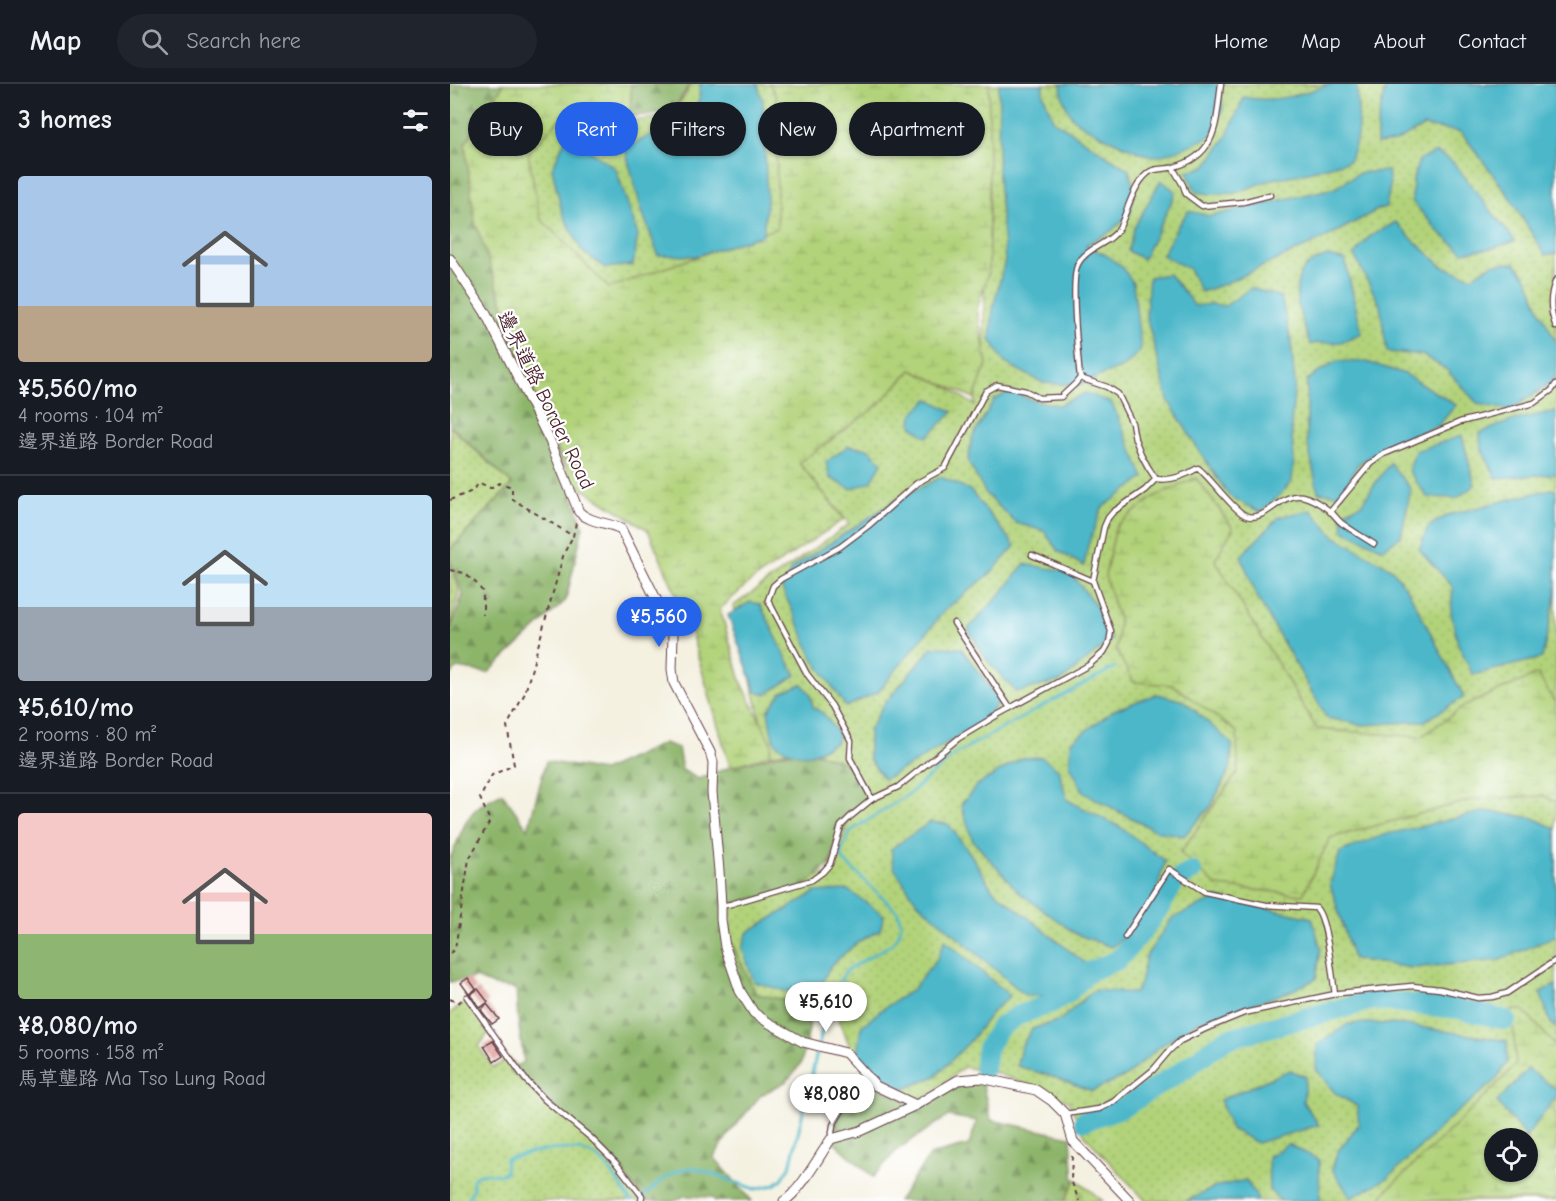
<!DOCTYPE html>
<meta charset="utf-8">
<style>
:root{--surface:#171b24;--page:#20242c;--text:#f1f3f6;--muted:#9ea1a6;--line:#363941;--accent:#2563eb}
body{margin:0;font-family:"Comic Neue","LXGW WenKai TC",sans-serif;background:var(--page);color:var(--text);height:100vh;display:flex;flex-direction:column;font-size:22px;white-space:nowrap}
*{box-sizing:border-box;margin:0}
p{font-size:20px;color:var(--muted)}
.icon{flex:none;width:33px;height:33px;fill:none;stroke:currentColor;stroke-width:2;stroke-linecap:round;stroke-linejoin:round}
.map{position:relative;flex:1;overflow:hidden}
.drawer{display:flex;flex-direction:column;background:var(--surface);width:450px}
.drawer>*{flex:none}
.guide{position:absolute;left:18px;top:18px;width:570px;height:54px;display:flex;gap:12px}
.buttons{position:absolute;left:1034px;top:1044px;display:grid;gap:12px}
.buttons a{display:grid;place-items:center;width:54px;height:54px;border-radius:50%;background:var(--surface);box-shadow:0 2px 4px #0004;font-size:30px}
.price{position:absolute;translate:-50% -51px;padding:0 14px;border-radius:21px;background:#fff;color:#222;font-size:20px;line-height:39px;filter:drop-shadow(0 2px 3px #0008)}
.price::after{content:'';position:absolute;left:50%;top:36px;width:18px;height:14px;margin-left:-9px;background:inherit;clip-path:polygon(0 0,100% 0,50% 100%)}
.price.current{background:var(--accent);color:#fff}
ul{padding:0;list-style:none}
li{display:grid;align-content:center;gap:12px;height:318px;padding:0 18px}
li+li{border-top:2px solid var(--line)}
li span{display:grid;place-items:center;height:186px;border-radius:6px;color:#555}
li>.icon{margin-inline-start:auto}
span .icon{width:108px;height:108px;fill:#fffc;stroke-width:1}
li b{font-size:26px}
h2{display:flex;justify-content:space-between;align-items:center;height:72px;padding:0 18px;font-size:26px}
.tag{padding:0 21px;border-radius:27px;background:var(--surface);box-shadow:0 2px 4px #0004;font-size:21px;line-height:54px}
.tag.current{background:var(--accent);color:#fff}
header{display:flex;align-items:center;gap:36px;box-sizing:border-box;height:84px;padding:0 30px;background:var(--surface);border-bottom:2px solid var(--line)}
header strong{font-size:28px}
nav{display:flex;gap:33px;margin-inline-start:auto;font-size:21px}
.search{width:420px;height:54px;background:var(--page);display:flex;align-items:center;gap:15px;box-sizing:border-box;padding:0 21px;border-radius:33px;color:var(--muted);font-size:22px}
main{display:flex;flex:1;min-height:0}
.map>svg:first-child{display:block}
.grass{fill:url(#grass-dots);stroke:#7e7952;stroke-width:1.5;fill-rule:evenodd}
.forest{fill:url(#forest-firs);stroke:#6c6a4a;stroke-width:1.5}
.wetland{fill:url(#wetland-marsh);stroke:#7e7952;stroke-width:1.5;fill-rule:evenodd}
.cemetery{fill:url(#cemetery-stones);stroke:#7e7952;stroke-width:1.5}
.water{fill:#4cb7c9;stroke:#4b6b7a;stroke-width:1.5}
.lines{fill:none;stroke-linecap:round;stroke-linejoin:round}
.stream{stroke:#4cb7c9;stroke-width:3}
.river{stroke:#4cb7c9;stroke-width:20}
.building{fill:url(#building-hatch)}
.service-casing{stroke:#643e46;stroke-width:7}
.minor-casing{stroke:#643e46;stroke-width:11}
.path{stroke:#643e46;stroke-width:2;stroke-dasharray:4.5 4.5;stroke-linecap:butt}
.service{stroke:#fff;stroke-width:4.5}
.minor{stroke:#fff;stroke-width:9}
.labels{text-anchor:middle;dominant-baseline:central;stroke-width:4.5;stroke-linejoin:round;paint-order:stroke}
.street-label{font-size:20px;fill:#4a1f2b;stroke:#fff}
</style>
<header>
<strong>Map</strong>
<div class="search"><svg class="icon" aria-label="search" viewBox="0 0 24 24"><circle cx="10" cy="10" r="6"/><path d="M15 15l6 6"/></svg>Search here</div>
<nav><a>Home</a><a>Map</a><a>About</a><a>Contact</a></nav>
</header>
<main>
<section class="drawer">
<h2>3 homes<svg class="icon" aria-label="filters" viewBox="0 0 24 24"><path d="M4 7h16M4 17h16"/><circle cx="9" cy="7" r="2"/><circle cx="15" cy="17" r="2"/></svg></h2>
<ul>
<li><span style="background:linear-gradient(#a9c7e8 70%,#b9a48a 0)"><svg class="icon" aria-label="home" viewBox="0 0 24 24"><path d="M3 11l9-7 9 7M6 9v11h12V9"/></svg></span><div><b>¥5,560/mo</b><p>4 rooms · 104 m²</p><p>邊界道路 Border Road</p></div></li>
<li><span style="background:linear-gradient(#bfe0f5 60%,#9aa5b1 0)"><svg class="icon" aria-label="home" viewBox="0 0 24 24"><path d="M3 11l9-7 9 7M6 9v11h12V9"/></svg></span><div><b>¥5,610/mo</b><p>2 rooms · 80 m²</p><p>邊界道路 Border Road</p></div></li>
<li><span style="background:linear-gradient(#f6c9c9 65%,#8fb573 0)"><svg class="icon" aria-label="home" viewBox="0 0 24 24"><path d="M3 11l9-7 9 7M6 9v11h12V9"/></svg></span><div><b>¥8,080/mo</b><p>5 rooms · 158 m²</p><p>馬草壟路 Ma Tso Lung Road</p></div></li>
</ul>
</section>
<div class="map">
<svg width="1106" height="1117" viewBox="0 0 1106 1117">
<defs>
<pattern id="grass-dots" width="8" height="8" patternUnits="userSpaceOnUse" patternTransform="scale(1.5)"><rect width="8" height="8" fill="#b2d37a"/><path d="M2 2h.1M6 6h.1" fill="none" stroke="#9bb56a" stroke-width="1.8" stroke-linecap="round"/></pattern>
<pattern id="forest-firs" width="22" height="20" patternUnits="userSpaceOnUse" patternTransform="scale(1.5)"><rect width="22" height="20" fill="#8db56a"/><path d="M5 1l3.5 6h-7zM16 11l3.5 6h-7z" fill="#759357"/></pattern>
<pattern id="wetland-marsh" width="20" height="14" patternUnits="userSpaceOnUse" patternTransform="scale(1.5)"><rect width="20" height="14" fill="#b2d37a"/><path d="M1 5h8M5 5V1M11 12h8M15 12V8" fill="none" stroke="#9bb56a"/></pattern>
<pattern id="cemetery-stones" width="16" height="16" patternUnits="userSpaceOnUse" patternTransform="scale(1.5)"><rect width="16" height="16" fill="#b2d37a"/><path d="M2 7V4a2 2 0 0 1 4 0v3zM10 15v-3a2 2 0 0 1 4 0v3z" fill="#9bb56a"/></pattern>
<pattern id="building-hatch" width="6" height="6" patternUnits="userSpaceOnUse" patternTransform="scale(1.5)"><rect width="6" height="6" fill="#e19995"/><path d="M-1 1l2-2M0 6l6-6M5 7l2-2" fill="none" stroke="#b87c7a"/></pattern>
</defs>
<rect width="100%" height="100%" fill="#fff"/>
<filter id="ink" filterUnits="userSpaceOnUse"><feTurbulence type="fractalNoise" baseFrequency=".0167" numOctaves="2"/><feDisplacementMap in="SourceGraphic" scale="12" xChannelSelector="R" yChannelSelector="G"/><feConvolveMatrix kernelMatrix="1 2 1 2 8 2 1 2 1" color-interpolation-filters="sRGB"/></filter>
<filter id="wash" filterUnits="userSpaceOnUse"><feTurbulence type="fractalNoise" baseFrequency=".008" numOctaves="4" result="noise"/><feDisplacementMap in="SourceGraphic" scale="24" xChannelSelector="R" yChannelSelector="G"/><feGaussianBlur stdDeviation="1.35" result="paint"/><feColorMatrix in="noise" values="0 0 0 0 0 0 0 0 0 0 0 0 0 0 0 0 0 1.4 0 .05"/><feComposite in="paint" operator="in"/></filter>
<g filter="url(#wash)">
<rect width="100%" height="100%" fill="#f4f1e1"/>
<g class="grass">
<polygon points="241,0 327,0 329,162 157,223 84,153 72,52 118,26 162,39 217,33 234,13"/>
<path d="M536,0H1106V1117H696L636,1053L618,1017L546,989L514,983L466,1021L401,965L388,933L345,918L306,911L280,855L281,820L378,789L400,733L422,715L395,679L353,664L319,671L283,522L399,440L349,379L463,279L524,321L534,263ZM1044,1054H1077V1088H1044Z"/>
<polygon points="0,343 62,400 0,466"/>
<polygon points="0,478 9,506 0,546"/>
<polygon points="19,917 40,947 29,962 43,984 59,974 147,1060 188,1107 189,1117 0,1117 0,929"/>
</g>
<g class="forest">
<polygon points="0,0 54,0 15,60 48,205 126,421 133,442 116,516 38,589 7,584 0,592 0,547 13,510 0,476 0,466 62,400 0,341"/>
<polygon points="181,0 240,0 223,27 180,33"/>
<path d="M214,659L228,664L232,686L248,695L280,683L353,664L395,679L422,715L400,733L385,761L380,780L354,803L272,822L283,862L306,910L350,919L360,928L359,946L351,980L337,997L311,1011L280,1048L264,1073L302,1117H265L262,1113L234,1112L225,1117H197L147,1060L60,987L74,978L68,936L66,905L45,902L26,894L0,898V774C8,759 14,735 27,724C34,718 44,714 52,709L78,745L96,677L153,687Z"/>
<polygon points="531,994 541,1036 621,1053 624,1100 615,1117 448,1117 480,1071 519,1061 527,1037 498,1032 448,1065 423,1093 381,1055 383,1041 410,995 449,1013 463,1022 512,1001"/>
</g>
<g class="wetland">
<polygon points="54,0 181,0 180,33 162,56 118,26 78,69 90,134 159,204 327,144 326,13 320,0 539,0 539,187 527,225 537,280 524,314 461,286 427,322 349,379 394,435 300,498 270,525 291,597 322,661 319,671 280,683 238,538 198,446 122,398 88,319 25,138 15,60"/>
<polygon points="746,394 783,444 765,476 867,645 971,653 1016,621 1088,590 1103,616 1106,616 1106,718 1094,712 1025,715 880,754 853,811 767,802 730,769 788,688 787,648 723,601 684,598 666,566 669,538 655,492 666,442 704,413"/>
<path d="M1062,926H1073L1106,962V1116L929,1117L936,1107L1035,1013L1066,980ZM1044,1054H1077V1088H1044Z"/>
</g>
<polygon class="cemetery" points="626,1095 653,1117 615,1117"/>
<g class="water">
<polygon points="250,0 308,0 313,18 317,115 313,151 246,172 208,171 191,124 175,65 217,42 249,17"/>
<polygon points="549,0 593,0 593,9 603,36 679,86 684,104 680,131 658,149 635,161 656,171 672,183 683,199 691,266 675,282 628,301 593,299 555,279 540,255 543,224 555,176 548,92"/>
<path d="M611,0H770L773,25L761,52C748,58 717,73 703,72C691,71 631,43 623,34C616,24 611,12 611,0Z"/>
<path d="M880,0H906C909,26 911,53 899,77L850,90L823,95L785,109L761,110L746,108L737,88L756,82L777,52L794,13C823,20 853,10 880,0Z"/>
<polygon points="936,0 1104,0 1106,4 1106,169 1095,171 1057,109 1011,48 974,42 945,58 927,60 927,42"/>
<polygon points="116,54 137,65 166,85 188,151 183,181 155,184 132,167 112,128 102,84"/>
<polygon points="986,68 1003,78 1065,157 1043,164 1013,168 988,147 962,117 963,95 969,76"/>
<polygon points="938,87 940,102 936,123 929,125 879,152 774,200 751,208 739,185 712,171 728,142 738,127 760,132 885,104 909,89"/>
<polygon points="711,96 726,108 711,140 693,175 678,167 684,144"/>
<polygon points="946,138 960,153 992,182 1021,193 1043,180 1065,179 1078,195 1089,224 1106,258 1106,291 1101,299 1060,326 1028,320 996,285 972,271 937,268 930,221 904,171 919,153"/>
<path d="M877,172L895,176L912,249L891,258L860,260C853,239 836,202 856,183C861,178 871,175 877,172Z"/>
<polygon points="719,190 745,222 761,220 775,222 801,204 831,213 841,258 845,300 841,340 844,375 842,397 828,413 810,428 779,412 748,365 718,316 696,231 699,193"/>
<polygon points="886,277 917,278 955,290 1006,321 988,342 941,359 908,380 892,411 868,408 857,357 857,296"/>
<polygon points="560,307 582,316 609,321 636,309 662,319 694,394 652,424 638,461 634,482 608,467 594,447 566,439 536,410 518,377 522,354 544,316"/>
<polygon points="479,315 503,328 477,353 462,342 463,329"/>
<polygon points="1106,327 1106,390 1046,394 1031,363 1030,349 1061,337"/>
<polygon points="1012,352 1025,401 1007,414 977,413 959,387 965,367"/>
<polygon points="398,362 419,365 432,379 421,398 401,405 380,394 376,378"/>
<polygon points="940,379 961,405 951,452 933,465 893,446 892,429 912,420 924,401"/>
<polygon points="491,393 520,406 565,462 541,489 495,526 428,608 396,623 363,574 347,536 332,505 342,484 449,414"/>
<polygon points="1101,405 1106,407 1106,511 1092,574 1023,591 1008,560 1001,528 1003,503 969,465 979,442 998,431"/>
<polygon points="861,426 884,452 942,485 959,508 1014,613 975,637 913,641 877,634 808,515 791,472 829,433"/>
<polygon points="574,480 620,488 646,522 661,556 611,597 566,608 537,576 518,545 555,505"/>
<polygon points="300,518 310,520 340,581 346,591 317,610 306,608 278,531"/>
<polygon points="482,563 511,564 549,616 538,634 466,678 434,695 419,675 419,647 432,623"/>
<path d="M352,600L360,609L363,623L374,630L388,650L387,658C378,661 369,668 361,670C352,673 333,667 326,659C320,652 320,636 318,627L332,608Z"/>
<polygon points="707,610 734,617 782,660 781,682 761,722 734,752 706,747 634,709 620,681 621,658 664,626"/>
<polygon points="592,673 609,686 617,716 670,743 715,777 706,809 682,848 661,863 626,850 570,809 523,757 511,721 527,701 572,674"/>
<polygon points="1036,727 1084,734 1106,745 1106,852 1050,876 962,884 903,875 880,800 890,768 934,751"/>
<polygon points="480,738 498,740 520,769 542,805 635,879 605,912 576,912 466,817 444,784 441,765"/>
<polygon points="398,806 434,831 430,846 408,858 380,882 368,909 335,907 304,898 292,864 298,848 366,808"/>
<polygon points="768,814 862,834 871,865 866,895 841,907 745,939 708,964 676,992 642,1007 607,994 567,982 571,963 582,945 610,936 644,906 685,909 690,900 696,872 722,834"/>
<polygon points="495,856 560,912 543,927 521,956 486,992 455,1005 418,1000 407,969 411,943 431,926 462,906 487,875"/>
<polygon points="1106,901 1106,944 1101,940 1090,908"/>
<polygon points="918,939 956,941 1057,957 1057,979 1044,998 1000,1034 938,1094 901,1114 882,1085 888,1067 909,1040 907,1022 885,1009 866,985 867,961 898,940"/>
<polygon points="1078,985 1106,1005 1106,1013 1076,1053 1047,1018"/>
<polygon points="840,986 856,993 853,1018 869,1041 807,1059 781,1045 770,1016"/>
<polygon points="838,1060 869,1076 870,1116 869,1117 831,1117 819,1106 818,1073"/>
<polygon points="796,1096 809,1117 736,1117 768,1102"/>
</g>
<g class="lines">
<g class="stream">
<path d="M191,1115C207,1101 222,1083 245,1084L305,1105L324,1101L332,1095L340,1083L372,947L385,904L397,886L442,860L449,850L451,841L448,828L393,776L391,767L401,747L459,710L507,669L665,583"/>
<path d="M16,1117L23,1105V1096L26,1091L37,1089L48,1091L55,1089L56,1075C81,1068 124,1058 146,1073C158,1080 173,1105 181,1117"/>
</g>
<g class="river">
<polyline points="534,985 537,964 550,943 567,932 602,919 619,908 640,887 668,876 693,847 711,822 725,797 742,787"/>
<polyline points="634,1037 674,1023 727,990 776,955 923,916 1009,925 1056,936"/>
</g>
</g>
<g id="blocks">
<g class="building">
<polygon points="18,894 26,905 19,910 11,899"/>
<polygon points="28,905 38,918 30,924 20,911"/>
<polygon points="37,920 49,935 42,940 31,926"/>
<polygon points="43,957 53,972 44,978 34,962"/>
</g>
</g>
</g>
<g filter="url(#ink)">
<use href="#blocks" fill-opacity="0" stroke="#643e46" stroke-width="1.5"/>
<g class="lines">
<g class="service-casing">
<g id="service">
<polyline points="723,84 733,101 736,110 752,122 793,118 820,111"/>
<path d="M1106,196C1099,212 1100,228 1106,243"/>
<polyline points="630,294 657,303 668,310 682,339 685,355 691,370 698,383 706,395"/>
<polyline points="880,428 920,380 934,370 1010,338 1084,319 1102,306 1106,300"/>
<polyline points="582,471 643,497"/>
<polyline points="504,539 560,624"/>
<path d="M422,715L400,674L401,657L382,622L357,590L318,516L323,502L331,495L390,463L418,442L467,399L495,384L536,307L547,301L576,307L589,314L611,313L625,300L630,294C628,274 620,194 628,180C636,164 662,158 669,145C677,128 683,101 698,89C704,83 716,86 724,83C768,71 766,38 771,0"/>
<path d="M271,822L281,820L362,796L373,788L380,780L391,742L400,733L422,715L448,703L509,654L549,630L639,581L654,568L659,559L661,547L643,497L654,443L658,434L663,428L695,406L706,395C721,397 735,392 748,384C761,394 784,428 797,432C816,438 831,408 852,412C862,414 872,421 880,427C885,431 888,437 893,440C903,447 914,454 924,460"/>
<path d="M675,853L719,785L755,808L816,821L866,824C877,834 882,891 885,910"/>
<polyline points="17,913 75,995 95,1016 141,1054 166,1079 192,1112 191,1117"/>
<polyline points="615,1030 649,1025 663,1018 703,986 720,966 730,957 755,945 794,929 890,909 962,902 990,905 1028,914 1042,913 1057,909 1106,876"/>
<polyline points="381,1055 383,1041 414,989"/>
</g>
</g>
<g class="minor-casing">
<g id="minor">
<path d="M0,175L35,228L100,357L129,428C141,439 157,438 171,445L220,543L223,551L222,585L224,599L260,668L263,678L262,708L269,787L271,822V836L275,863L290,907L304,929L319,939L353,958L396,969L426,1002L466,1021L508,996L531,994L586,1006L602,1017L615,1030L623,1057L680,1117"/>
<path d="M334,1117C349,1109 370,1071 381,1055L410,1047L466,1021"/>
</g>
</g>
<g class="path">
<polyline points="0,416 20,408 30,399 40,404 50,399 62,403 62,415 123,452 126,439"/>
<polyline points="0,486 14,489 26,499 33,508 33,531"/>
<polyline points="0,869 5,865 19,775 40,737 30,714 42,691 64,681 57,642 75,609 114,469 123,452"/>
<polyline points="0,915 8,919 12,916"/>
<polyline points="622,1072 621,1096 629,1117"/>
</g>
<use href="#service" class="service"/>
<use href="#minor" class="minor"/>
</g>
</g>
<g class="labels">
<g class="street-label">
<text transform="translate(96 316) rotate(64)">邊界道路 Border Road</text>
</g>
</g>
</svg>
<div class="buttons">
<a><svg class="icon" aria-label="locate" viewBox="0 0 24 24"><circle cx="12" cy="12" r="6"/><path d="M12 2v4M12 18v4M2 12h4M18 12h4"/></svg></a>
</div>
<b class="price current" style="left:209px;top:564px">¥5,560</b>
<b class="price" style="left:376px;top:949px">¥5,610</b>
<b class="price" style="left:382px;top:1041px">¥8,080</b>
<div class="guide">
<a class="tag">Buy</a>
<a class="tag current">Rent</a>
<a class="tag">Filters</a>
<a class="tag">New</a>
<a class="tag">Apartment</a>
</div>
</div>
</main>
